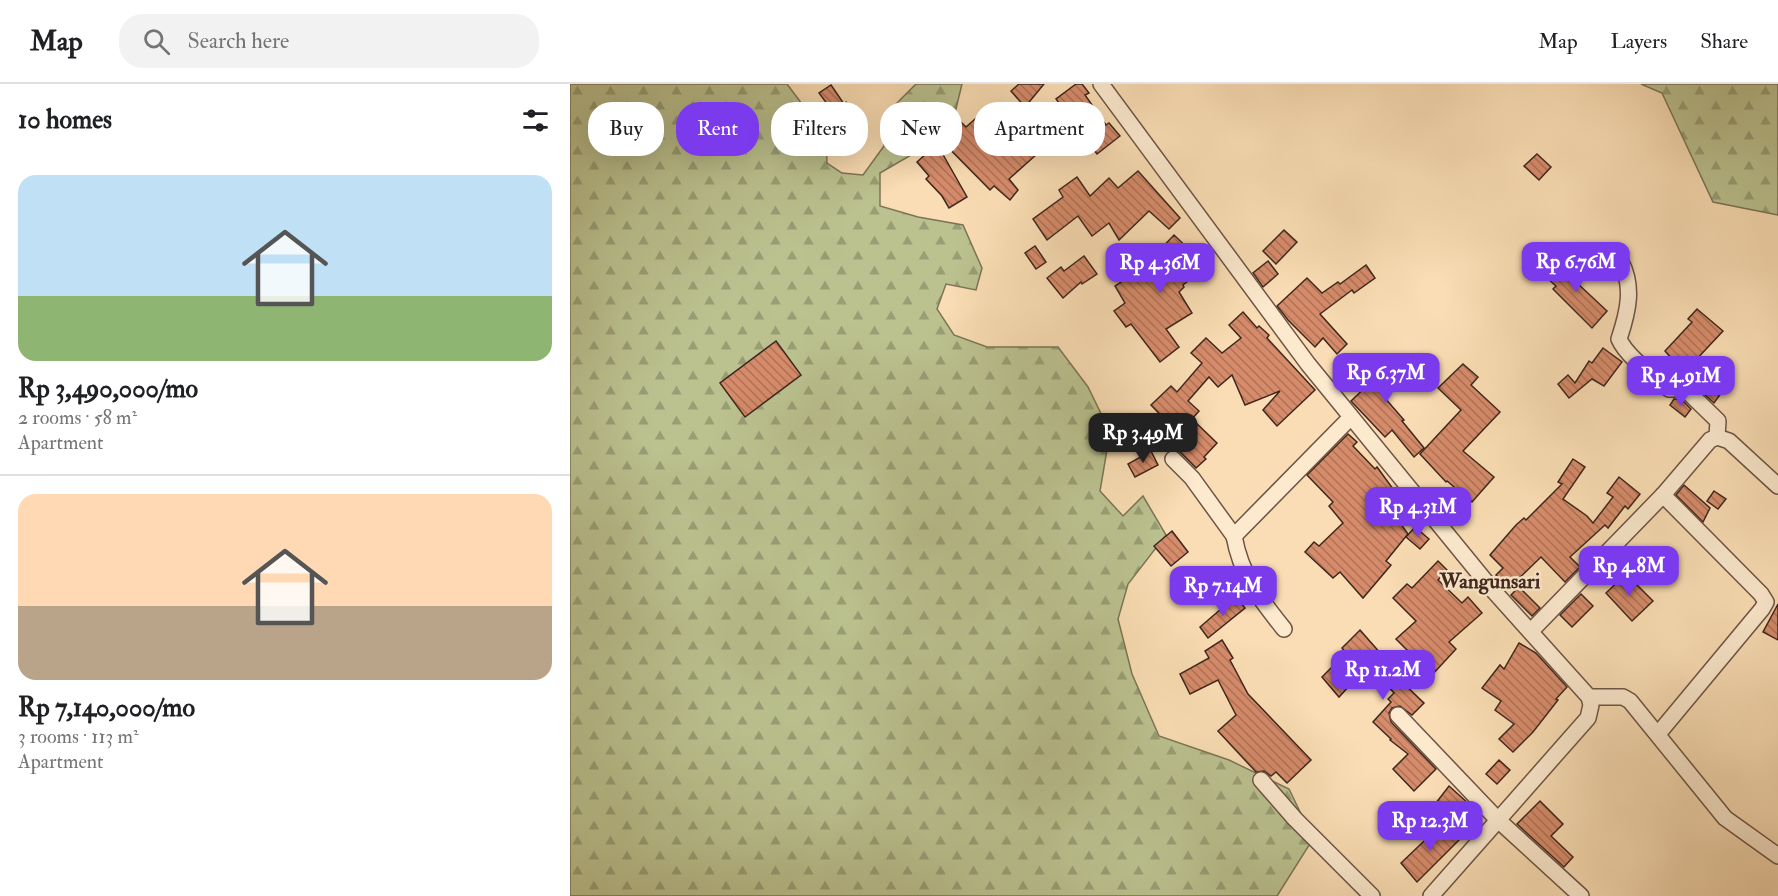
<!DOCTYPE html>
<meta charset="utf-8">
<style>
:root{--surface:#fff;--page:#f2f2f2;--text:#202124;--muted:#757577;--line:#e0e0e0;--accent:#7c3aed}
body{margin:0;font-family:"IM FELL Double Pica",serif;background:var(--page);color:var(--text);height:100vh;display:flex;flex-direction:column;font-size:22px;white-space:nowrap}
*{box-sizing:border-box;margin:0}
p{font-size:20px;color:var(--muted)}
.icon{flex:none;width:33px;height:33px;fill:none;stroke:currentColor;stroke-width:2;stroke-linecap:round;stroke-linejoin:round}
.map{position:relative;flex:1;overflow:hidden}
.drawer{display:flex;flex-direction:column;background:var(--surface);width:570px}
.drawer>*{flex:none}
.top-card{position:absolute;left:18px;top:18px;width:570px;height:54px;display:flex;gap:12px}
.price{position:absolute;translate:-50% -51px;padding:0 14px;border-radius:12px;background:var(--accent);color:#fff;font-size:20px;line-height:39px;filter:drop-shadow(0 2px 3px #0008)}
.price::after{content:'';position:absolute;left:50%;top:36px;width:18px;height:14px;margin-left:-9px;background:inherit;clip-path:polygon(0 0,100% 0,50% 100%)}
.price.active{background:#222;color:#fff}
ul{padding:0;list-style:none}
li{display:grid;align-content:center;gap:12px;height:318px;padding:0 18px}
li+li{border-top:2px solid var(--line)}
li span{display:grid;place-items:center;height:186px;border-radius:18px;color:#555}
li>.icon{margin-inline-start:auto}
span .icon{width:108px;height:108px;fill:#fffc;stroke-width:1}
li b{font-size:26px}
h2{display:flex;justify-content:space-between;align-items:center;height:72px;padding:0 18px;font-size:26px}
.pill{padding:0 21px;border-radius:24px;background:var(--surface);box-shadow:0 6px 24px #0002;font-size:21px;line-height:54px}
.pill.active{background:var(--accent);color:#fff}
header{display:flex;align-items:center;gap:36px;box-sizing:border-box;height:84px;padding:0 30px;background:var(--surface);border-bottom:2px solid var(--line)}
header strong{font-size:28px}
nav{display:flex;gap:33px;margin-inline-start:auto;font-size:21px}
.search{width:420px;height:54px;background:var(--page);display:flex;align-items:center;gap:15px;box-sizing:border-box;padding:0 21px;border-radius:24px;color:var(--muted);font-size:22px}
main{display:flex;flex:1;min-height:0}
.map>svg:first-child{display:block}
.forest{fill:url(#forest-firs);stroke:#7c7457;stroke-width:1.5}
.building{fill:url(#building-back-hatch);stroke:#3e271e;stroke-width:1.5}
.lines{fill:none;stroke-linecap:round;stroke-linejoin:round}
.street-casing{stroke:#6d5444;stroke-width:18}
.street{stroke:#fce9ce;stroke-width:15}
.labels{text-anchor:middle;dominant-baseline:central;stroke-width:5;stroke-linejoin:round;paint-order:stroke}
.quarter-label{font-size:21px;font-weight:bold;fill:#3e271e;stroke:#fce9ce}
</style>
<header>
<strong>Map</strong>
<div class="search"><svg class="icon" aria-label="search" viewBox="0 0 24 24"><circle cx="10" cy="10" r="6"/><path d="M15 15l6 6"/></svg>Search here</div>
<nav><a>Map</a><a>Layers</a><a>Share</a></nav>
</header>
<main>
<section class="drawer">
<h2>10 homes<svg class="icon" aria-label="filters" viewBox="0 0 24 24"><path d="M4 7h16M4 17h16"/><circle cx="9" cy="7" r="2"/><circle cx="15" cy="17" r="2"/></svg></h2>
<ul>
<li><span style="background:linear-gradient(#bfe0f5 65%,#8fb573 0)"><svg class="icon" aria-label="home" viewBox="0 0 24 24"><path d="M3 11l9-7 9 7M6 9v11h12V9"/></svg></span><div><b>Rp 3,490,000/mo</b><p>2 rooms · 58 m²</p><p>Apartment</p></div></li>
<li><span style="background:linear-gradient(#ffd9b3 60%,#b9a48a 0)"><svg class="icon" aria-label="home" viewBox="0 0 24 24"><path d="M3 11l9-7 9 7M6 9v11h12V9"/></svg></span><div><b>Rp 7,140,000/mo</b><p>3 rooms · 113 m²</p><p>Apartment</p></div></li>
</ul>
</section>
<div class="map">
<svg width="1208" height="812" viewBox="0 0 1208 812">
<defs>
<pattern id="forest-firs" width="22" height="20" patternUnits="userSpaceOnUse" patternTransform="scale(1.5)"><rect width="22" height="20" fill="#bbc290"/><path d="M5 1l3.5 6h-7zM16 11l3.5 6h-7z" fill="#999e75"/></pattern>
<pattern id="building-back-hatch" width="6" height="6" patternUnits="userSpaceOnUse" patternTransform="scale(1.5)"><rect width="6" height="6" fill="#d68b6a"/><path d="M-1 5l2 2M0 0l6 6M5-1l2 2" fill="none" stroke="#af7257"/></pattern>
</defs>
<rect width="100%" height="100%" fill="#faddb4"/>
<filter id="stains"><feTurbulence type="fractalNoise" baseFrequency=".00333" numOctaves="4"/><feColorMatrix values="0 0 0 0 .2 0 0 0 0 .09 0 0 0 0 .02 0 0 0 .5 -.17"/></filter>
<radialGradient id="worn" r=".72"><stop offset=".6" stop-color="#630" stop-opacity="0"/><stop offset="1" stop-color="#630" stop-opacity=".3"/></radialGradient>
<g class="forest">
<polygon points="0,0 217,0 256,52 257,79 272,89 293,91 314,62 315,31 346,0 392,0 383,37 343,70 310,89 310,122 348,133 393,141 412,184 406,206 376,200 367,225 384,251 417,263 488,263 518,303 540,348 530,407 553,432 573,412 596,451 558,500 548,535 562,590 589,652 659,676 719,705 743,755 707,812 0,812"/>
<polygon points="1071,0 1208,0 1208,131 1143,118 1092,9"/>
</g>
<g class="building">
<polygon points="449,0 474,0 455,23 441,7"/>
<polygon points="506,0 512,0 519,9 515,11 536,41 539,39 550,52 527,70 517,57 525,50 511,31 504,38 486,15"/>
<polygon points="261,1 274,20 276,18 285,29 275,38 285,58 264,69 250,43 248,44 240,35 258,21 249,9"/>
<polygon points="413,28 420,37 413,44 431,71 451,52 467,70 439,95 448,106 440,116 424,102 420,106 359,44 373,34 382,47 391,38 396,43"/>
<polygon points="367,60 397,113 379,124 372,112 356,95 359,92 347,78"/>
<polygon points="967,70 981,83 969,96 954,82"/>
<polygon points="568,87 610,134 599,145 579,127 549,156 539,139 522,152 508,132 477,156 463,135 493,113 489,106 507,93 520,112 539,94 548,104"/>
<polygon points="714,146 727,158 706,180 693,167"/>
<polygon points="604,151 625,171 632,166 642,179 613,201 614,203 609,208 622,229 596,245 609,263 590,278 561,240 556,243 544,227 555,219 545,202 565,189 561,185 578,169 582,174"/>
<polygon points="465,162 476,178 466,185 455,169"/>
<polygon points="514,172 527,190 512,200 511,198 493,214 477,194 491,183 494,187"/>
<polygon points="997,173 1014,190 1006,198 1037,227 1022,244 983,205 986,202 977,194"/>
<polygon points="698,177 708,190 693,203 683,189"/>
<polygon points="796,181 805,194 784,209 782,206 750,230 777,260 767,270 753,254 745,263 718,236 707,222 737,194 752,209 768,198 770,200"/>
<polygon points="1127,225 1153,247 1123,279 1127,284 1123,286 1152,308 1144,319 1121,298 1115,295 1103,295 1091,286 1102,275 1095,267 1122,238 1118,235"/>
<polygon points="673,228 687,244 689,242 699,251 697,254 745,306 707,342 693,326 710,307 675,321 662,291 648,303 639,293 618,317 629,327 622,335 647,359 634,373 636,375 626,384 610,368 603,366 593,354 604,345 581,321 601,302 607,308 632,279 621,269 636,254 652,269 671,254 659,241"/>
<polygon points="206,257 231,291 175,333 150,299"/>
<polygon points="1033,264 1052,278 1034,302 1022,295 999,314 988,300 998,291 1005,299 1019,277 1022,279"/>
<polygon points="823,272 839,289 814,313 834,336 832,337 854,364 844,373 822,346 815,353 781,317 801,298 798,294"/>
<polygon points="893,280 908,293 901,301 930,328 893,367 924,393 902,418 877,397 876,398 850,370 891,326 868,304"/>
<polygon points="1104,315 1111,315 1121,325 1115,333 1100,321"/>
<polygon points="778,350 787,358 783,362 805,385 807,383 826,409 815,418 838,450 816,477 821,481 793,514 770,488 763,494 735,468 744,458 749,462 773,439 759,422 763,418 737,391"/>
<polygon points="581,367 588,381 565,393 558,380"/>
<polygon points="1003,375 1015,383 993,415 1017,432 1023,439 1043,413 1037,409 1049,393 1070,410 1058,425 1055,422 1038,444 1035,441 1000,473 1010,483 995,498 971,473 939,504 926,491 933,484 920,471 946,441 954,434 956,436 992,400 988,398"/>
<polygon points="1114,401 1140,424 1133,438 1106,411"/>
<polygon points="1144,407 1156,415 1148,425 1137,417"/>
<polygon points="845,443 859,455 850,465 836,453"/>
<polygon points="602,447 618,468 601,482 584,462"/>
<polygon points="868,477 877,486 868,496 892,519 898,513 912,529 879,558 886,565 862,591 826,555 846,537 823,514 837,500 842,504"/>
<polygon points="1056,490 1083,517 1062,537 1036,509"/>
<polygon points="949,503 970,524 962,532 941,511"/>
<polygon points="1011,510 1023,522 1002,543 990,531"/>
<polygon points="666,512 675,524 638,554 630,543"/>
<polygon points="1208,520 1208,556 1193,548"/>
<polygon points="790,546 833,595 831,597 854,619 842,631 830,622 822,624 819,629 821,638 866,685 844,707 823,685 838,670 820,656 821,655 803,638 821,618 818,615 824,609 803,586 796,592 792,588 769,613 752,593 776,569 772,564"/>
<polygon points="652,556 663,574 660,576 678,610 741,676 717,699 706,688 701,692 694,687 686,688 648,647 666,631 648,596 620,610 610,590 639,574 635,567"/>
<polygon points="949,559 966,569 997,603 986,615 988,616 963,648 943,668 929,655 944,640 925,626 931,617 912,604 930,581 934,585"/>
<polygon points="929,676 940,686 927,700 916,690"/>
<polygon points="879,702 899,720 880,745 859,728"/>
<polygon points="970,717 993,740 981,752 1003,773 994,783 947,740"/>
<polygon points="873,739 889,756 847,798 831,779"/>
</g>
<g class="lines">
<g class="street-casing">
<g id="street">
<polyline points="531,0 738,280 921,504 1019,613 1021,621 1018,634 861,812"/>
<path d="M1051,178C1064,203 1058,228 1049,255C1056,272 1085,293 1099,305H1115L1148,337L1147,353"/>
<polyline points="603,375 622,394 664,452 781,333"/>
<path d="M664,452C671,491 689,514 714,545"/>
<polyline points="961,547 1093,411 1140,356 1147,353 1159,357 1208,402"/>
<polyline points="1019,613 1053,613 1060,617 1155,734 1208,772"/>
<polyline points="828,631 928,736 1011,812"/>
<polyline points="1088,650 1192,525 1196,518 1191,510 1093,411"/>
<polyline points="691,696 725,735 802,812"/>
</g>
</g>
<use href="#street" class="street"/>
</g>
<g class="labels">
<g class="quarter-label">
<text x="920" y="497">Wangunsari</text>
</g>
</g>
<rect width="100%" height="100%" filter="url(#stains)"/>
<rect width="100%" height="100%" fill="url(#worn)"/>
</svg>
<b class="price" style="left:1006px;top:209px">Rp 6.76M</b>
<b class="price" style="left:590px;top:210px">Rp 4.36M</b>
<b class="price" style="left:816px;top:320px">Rp 6.37M</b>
<b class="price" style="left:1111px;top:323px">Rp 4.91M</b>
<b class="price active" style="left:573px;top:380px">Rp 3.49M</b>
<b class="price" style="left:848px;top:454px">Rp 4.31M</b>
<b class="price" style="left:1059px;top:513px">Rp 4.8M</b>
<b class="price" style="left:653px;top:533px">Rp 7.14M</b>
<b class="price" style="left:813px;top:617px">Rp 11.2M</b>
<b class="price" style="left:860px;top:768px">Rp 12.3M</b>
<div class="top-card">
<a class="pill">Buy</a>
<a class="pill active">Rent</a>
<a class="pill">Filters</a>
<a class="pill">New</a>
<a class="pill">Apartment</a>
</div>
</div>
</main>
